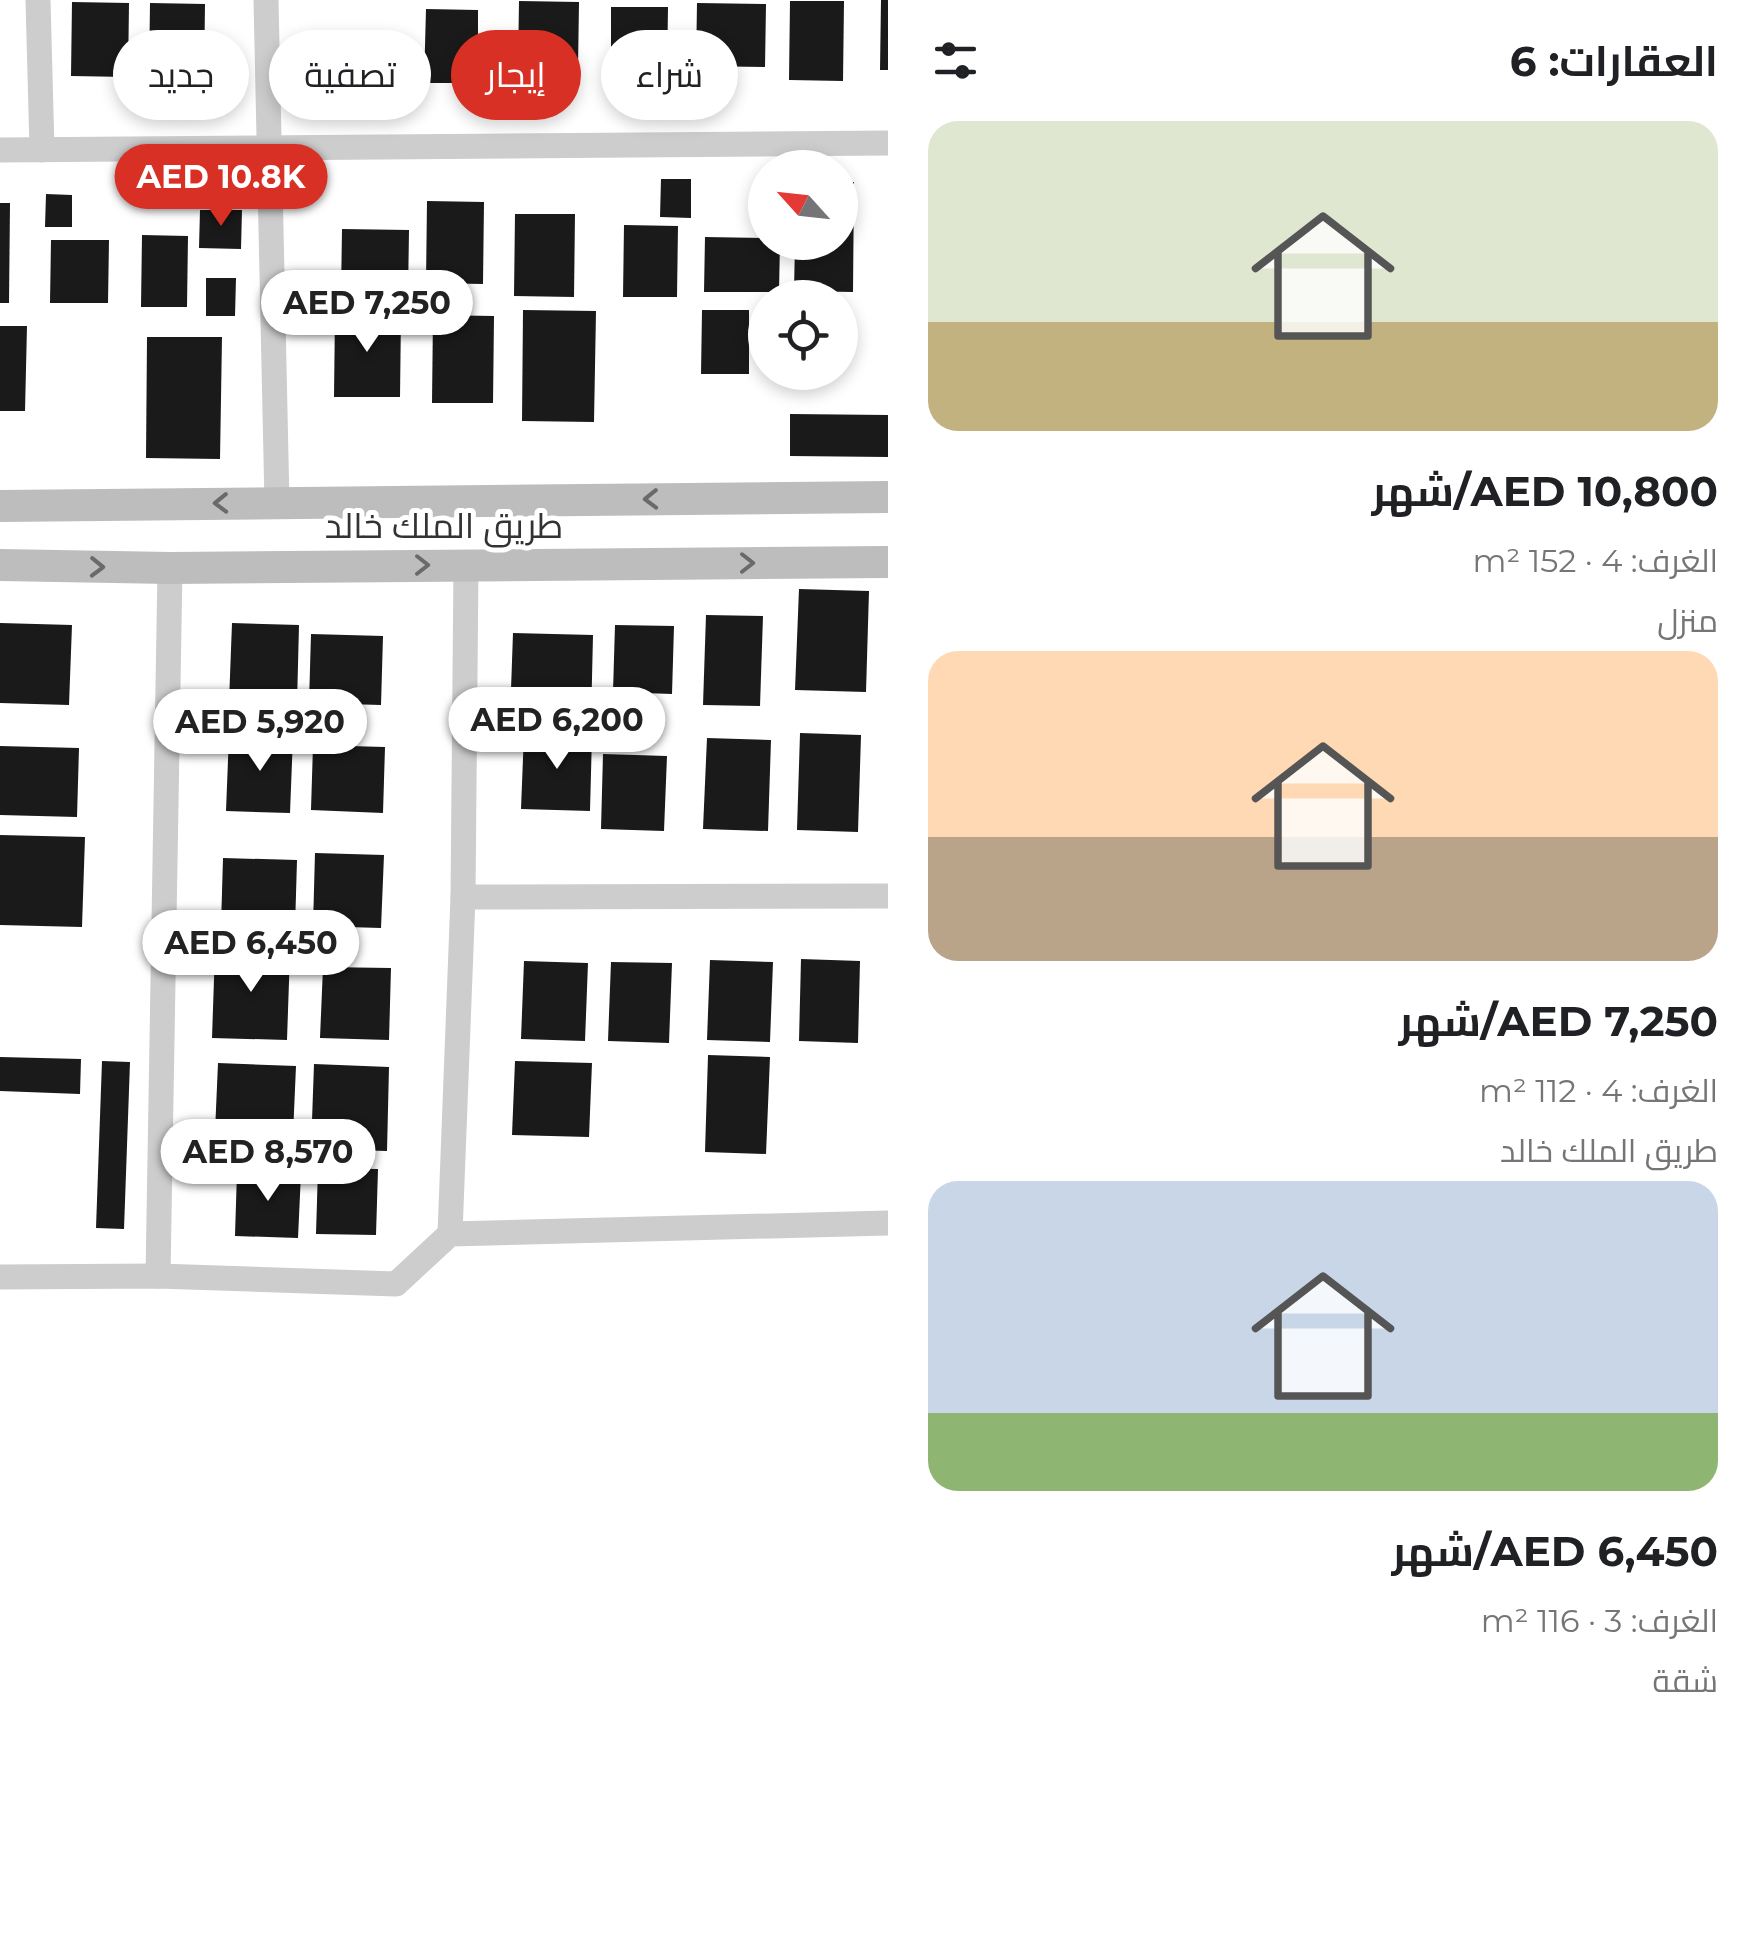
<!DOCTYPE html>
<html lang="ar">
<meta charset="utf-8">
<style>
:root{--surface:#fff;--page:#f2f2f2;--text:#202124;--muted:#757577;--accent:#d93025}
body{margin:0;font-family:Montserrat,Cairo,sans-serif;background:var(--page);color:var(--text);direction:rtl;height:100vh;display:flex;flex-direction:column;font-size:38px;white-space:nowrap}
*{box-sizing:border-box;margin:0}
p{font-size:32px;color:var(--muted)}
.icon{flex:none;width:55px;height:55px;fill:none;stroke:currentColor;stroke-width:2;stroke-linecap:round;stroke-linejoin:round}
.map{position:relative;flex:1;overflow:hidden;direction:ltr}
.side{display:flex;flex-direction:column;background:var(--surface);width:870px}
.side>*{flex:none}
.hud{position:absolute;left:30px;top:30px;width:708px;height:90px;direction:rtl;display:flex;gap:20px}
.needle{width:65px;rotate:297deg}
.buttons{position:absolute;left:748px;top:150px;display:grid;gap:20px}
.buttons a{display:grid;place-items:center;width:110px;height:110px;border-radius:50%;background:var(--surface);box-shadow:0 5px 15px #0003;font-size:50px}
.price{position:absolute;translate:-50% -85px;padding:0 22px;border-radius:35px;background:#fff;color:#222;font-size:32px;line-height:65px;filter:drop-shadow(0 2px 5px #0008)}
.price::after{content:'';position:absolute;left:50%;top:60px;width:30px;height:22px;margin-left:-15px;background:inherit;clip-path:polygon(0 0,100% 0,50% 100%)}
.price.current{background:var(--accent);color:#fff}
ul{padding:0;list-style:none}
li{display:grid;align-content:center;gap:20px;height:530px;padding:0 40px}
li span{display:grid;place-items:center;height:310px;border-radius:30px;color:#555}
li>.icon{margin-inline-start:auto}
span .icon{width:180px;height:180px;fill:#fffc;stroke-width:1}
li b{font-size:42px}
h2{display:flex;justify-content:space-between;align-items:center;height:120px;padding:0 40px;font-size:42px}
.tag{padding:0 35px;border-radius:45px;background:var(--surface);box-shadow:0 5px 15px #0003;font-size:35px;line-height:90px}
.tag.current{background:var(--accent);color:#fff}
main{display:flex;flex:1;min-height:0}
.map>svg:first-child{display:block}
.building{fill:#1a1a1a}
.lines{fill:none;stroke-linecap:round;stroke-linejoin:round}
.street{stroke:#cdcdcd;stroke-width:25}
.secondary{stroke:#bdbdbd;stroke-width:32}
.oneway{stroke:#6a6a6a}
.labels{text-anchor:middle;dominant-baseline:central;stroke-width:10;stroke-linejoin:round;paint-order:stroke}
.street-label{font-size:35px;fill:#333;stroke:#fff}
</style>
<main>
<section class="side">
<h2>العقارات: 6<svg class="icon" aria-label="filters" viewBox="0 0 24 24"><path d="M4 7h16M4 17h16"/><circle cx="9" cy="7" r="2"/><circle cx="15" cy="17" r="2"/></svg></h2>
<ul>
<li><span style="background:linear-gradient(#dfe7d0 65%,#c2b280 0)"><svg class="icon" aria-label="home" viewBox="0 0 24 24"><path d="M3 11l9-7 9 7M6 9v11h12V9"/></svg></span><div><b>AED 10,800/شهر</b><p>الغرف: 4 · 152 m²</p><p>منزل</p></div></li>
<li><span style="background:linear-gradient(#ffd9b3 60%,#b9a48a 0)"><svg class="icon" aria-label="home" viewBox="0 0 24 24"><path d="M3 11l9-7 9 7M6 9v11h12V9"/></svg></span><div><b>AED 7,250/شهر</b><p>الغرف: 4 · 112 m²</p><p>طريق الملك خالد</p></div></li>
<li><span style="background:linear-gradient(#c9d6e8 75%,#8fb573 0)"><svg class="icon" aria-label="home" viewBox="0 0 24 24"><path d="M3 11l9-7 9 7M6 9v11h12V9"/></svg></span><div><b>AED 6,450/شهر</b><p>الغرف: 3 · 116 m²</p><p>شقة</p></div></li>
</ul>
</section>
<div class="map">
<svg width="888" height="1943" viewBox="0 0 888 1943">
<rect width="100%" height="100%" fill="#fff"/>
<g class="building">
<polygon points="881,0 888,0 888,70 880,70"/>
<polygon points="519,1 579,2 578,68 518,67"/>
<polygon points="790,1 844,1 843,81 789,80"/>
<polygon points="72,2 129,3 128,77 71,76"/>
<polygon points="150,3 205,4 204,78 149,77"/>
<polygon points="697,3 766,4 765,67 696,66"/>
<polygon points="611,7 668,7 667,75 611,74"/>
<polygon points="426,9 478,10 478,83 424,83"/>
<polygon points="661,179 691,179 691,218 660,217"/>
<polygon points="840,182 854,182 853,292 794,291 795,242 840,242"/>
<polygon points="46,194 72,195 72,227 45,227"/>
<polygon points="427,201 484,202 483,284 426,283"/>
<polygon points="0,203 10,203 9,303 0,303"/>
<polygon points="200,210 242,210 241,249 199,248"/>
<polygon points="515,214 575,214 574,297 514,296"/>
<polygon points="624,225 678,226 677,297 623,297"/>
<polygon points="342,229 409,230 408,295 341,294"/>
<polygon points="142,235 188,236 187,307 141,307"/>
<polygon points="705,237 765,238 765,242 780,242 779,292 704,292"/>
<polygon points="51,240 109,240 108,303 50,303"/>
<polygon points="206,278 236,278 235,316 206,316"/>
<polygon points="523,310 596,311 594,422 522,421"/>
<polygon points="702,310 749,310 749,374 701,374"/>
<polygon points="335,313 401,314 400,397 334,397"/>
<polygon points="433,315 494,316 493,403 432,403"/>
<polygon points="0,326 27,326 25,411 0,411"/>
<polygon points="147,337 222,337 220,459 146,458"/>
<polygon points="790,414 888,415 888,457 790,456"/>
<polygon points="799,589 869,591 866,692 795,690"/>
<polygon points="706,615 763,616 760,706 703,705"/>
<polygon points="0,623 72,625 69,705 0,703"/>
<polygon points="232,623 299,625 297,704 229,702"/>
<polygon points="615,625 674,626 672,694 613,692"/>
<polygon points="513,633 593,635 591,721 510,718"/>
<polygon points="311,634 383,636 381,705 309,703"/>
<polygon points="524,733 592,735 590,811 521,809"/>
<polygon points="800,733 861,735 858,832 797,830"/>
<polygon points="229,735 293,736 290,813 226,811"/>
<polygon points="707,738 771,740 768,831 703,829"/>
<polygon points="313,745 385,747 383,813 311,810"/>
<polygon points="0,746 79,748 77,817 0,815"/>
<polygon points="603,754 667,756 664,831 601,829"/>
<polygon points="0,835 85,837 82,927 0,925"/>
<polygon points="315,853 384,855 381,928 313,926"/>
<polygon points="223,858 297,860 295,928 221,926"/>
<polygon points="215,950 290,952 287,1040 212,1038"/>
<polygon points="801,959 860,961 858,1043 799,1041"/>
<polygon points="710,960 773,962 770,1042 707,1040"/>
<polygon points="524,961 588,963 585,1041 521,1039"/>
<polygon points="611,962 672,963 669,1043 608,1041"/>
<polygon points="323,967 391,968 389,1040 320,1038"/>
<polygon points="708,1055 770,1057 766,1154 705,1152"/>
<polygon points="0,1057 81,1059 80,1094 0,1091"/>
<polygon points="102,1061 130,1062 124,1229 96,1228"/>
<polygon points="515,1061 592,1063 589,1137 512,1135"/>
<polygon points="218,1063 296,1066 293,1135 215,1132"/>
<polygon points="314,1064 389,1067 387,1151 311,1149"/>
<polygon points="318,1168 378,1169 376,1235 316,1234"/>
<polygon points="237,1171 301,1173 298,1238 235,1236"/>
</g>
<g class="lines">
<g class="street">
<polyline points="38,0 42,150"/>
<polyline points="266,0 277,503"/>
<polyline points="0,150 888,143"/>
<polyline points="463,897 888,896"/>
<polyline points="450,1234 463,897 466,565"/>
<polyline points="158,1276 170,568"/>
<polyline points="0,1277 158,1276 396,1284 450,1234 888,1223"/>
</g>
<g class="secondary">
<polyline points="0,506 888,497"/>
<polyline points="0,565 170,568 888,562"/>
</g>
</g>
<defs><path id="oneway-chevron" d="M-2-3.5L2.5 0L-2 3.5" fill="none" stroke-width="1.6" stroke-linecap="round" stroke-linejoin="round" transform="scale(2.5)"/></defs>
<g class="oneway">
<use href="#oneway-chevron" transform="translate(651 499) rotate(179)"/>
<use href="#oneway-chevron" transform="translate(221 503) rotate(179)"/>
<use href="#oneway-chevron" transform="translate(747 563)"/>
<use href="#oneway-chevron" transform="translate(422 565)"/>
<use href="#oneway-chevron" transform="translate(97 567) rotate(1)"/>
</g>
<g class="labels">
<g class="street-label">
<text x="444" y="525">طريق الملك خالد</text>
</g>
</g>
</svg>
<div class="buttons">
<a><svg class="needle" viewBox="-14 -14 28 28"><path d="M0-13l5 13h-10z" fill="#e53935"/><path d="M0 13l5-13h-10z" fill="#757577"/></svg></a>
<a><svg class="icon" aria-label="locate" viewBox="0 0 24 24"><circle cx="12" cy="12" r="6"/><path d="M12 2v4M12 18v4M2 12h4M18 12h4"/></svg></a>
</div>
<b class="price current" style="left:221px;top:229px">AED 10.8K</b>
<b class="price" style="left:367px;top:355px">AED 7,250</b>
<b class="price" style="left:557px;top:772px">AED 6,200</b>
<b class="price" style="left:260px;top:774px">AED 5,920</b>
<b class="price" style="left:251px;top:995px">AED 6,450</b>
<b class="price" style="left:268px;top:1204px">AED 8,570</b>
<div class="hud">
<a class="tag">شراء</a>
<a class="tag current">إيجار</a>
<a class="tag">تصفية</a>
<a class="tag">جديد</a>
</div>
</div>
</main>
